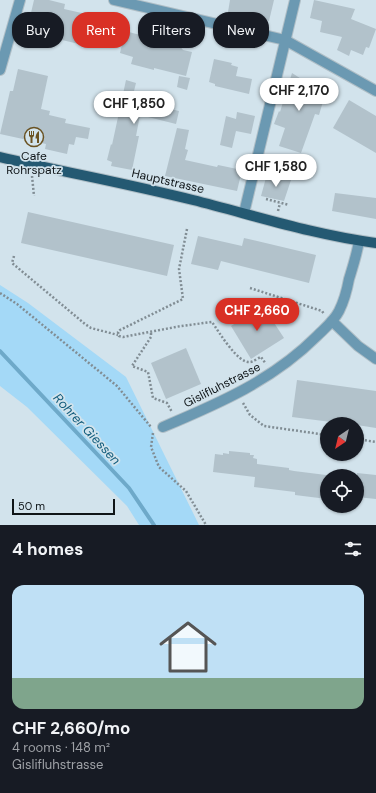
<!DOCTYPE html>
<meta charset="utf-8">
<style>
:root{--surface:#171b24;--page:#20242c;--text:#f1f3f6;--muted:#9ea1a6;--line:#363941;--accent:#d93025}
body{margin:0;font-family:"DM Sans",sans-serif;background:var(--page);color:var(--text);height:100vh;display:flex;flex-direction:column;font-size:15px;white-space:nowrap}
*{box-sizing:border-box;margin:0}
p{font-size:13px;color:var(--muted)}
.icon{flex:none;width:22px;height:22px;fill:none;stroke:currentColor;stroke-width:2;stroke-linecap:round;stroke-linejoin:round}
.map{position:relative;height:525px;overflow:hidden}
.details{display:flex;flex-direction:column;background:var(--surface);flex:1}
.details>*{flex:none}
.guide{position:absolute;left:12px;top:12px;width:352px;height:36px;display:flex;gap:8px}
.needle{width:26px;rotate:215deg}
.fabs{position:absolute;left:320px;top:417px;display:grid;gap:8px}
.fabs a{display:grid;place-items:center;width:44px;height:44px;border-radius:50%;background:var(--surface);box-shadow:0 1px 3px #0004;font-size:20px}
.scale{position:absolute;left:12px;bottom:10px;width:103px;box-sizing:border-box;padding-left:4px;border:2px solid #0f1518;border-top:0;font-size:11px;line-height:14px;white-space:nowrap;color:#0f1518;-webkit-text-stroke:3px #d2e3ec;paint-order:stroke}
.price{position:absolute;translate:-50% -34px;padding:0 9px;border-radius:14px;background:#fff;color:#222;font-size:13px;line-height:26px;filter:drop-shadow(0 1px 2px #0008)}
.price::after{content:'';position:absolute;left:50%;top:24px;width:12px;height:9px;margin-left:-6px;background:inherit;clip-path:polygon(0 0,100% 0,50% 100%)}
.price.selected{background:var(--accent);color:#fff}
ul{padding:0;list-style:none}
li{display:grid;align-content:center;gap:8px;height:212px;padding:0 12px}
li+li{border-top:1px solid var(--line)}
li span{display:grid;place-items:center;height:124px;border-radius:12px;color:#555}
li>.icon{margin-inline-start:auto}
span .icon{width:72px;height:72px;fill:#fffc;stroke-width:1}
li b{font-size:17px}
h2{display:flex;justify-content:space-between;align-items:center;height:48px;padding:0 12px;font-size:17px}
.chip{padding:0 14px;border-radius:16px;background:var(--surface);box-shadow:0 1px 3px #0004;font-size:14px;line-height:36px}
.chip.selected{background:var(--accent);color:#fff}
.map>svg:first-child{display:block}
.green{fill:#a4d9f7}
.lines{fill:none;stroke-linecap:round;stroke-linejoin:round}
.stream{stroke:#6ea9c9;stroke-width:4}
.building{fill:#b2c2cb}
.minor-casing{stroke:#afbec6;stroke-width:12}
.major-casing{stroke:#afbec6;stroke-width:12}
.path{stroke:#818d94;stroke-width:2.5;stroke-dasharray:2 2;stroke-linecap:butt}
.minor{stroke:#6b99b2;stroke-width:10}
.major{stroke:#245972;stroke-width:10}
.labels{text-anchor:middle;dominant-baseline:central;stroke-width:3.5;stroke-linejoin:round;paint-order:stroke}
.poi-label{font-size:12px;fill:#0f1518;stroke:#d2e3ec}
.street-label{font-size:12px;fill:#0f1518;stroke:#d2e3ec}
.water-label{font-size:13px;font-style:italic;fill:#125d7d;stroke:#d2e3ec}
</style>
<div class="map">
<svg width="376" height="525" viewBox="0 0 376 525">
<rect width="100%" height="100%" fill="#d2e3ec"/>
<polygon class="green" points="0,285 28,303 126,377 199,525 139,525 127,506 27,407 0,386"/>
<g class="lines">
<polyline class="stream" points="0,351 129,488 154,525"/>
</g>
<g class="building">
<polygon points="34,0 49,0 65,4 64,9 104,18 105,16 117,19 115,31 100,28 96,48 62,40 62,39 27,30"/>
<polygon points="230,0 274,0 269,21 228,12"/>
<polygon points="314,0 355,9 351,19 376,29 369,48 366,47 363,55 351,50 349,56 337,50 342,37 320,32 322,21 310,18"/>
<polygon points="146,24 160,27 157,44 173,48 179,45 183,50 192,52 186,76 154,68 154,70 131,64 133,57 120,53 125,31 144,36"/>
<polygon points="214,59 232,63 231,65 238,67 236,76 252,79 249,94 215,86 215,84 209,82"/>
<polygon points="18,69 48,76 41,109 50,111 49,115 66,119 65,123 90,128 88,139 76,137 74,145 69,144 67,154 45,149 46,144 0,134 10,91 13,91"/>
<polygon points="292,73 306,82 327,88 319,115 315,114 301,153 279,146 285,128 274,124 279,111 280,112"/>
<polygon points="179,76 190,78 187,90 177,87"/>
<polygon points="126,80 136,83 134,91 145,94 143,102 179,111 176,124 140,115 136,136 139,136 132,170 111,166 112,162 107,160 111,144 112,145"/>
<polygon points="349,100 376,116 376,153 333,128"/>
<polygon points="237,112 255,116 251,134 236,131 232,148 220,145 226,116 236,119"/>
<polygon points="177,128 189,130 185,149 188,150 185,160 217,167 218,165 242,170 237,191 165,176"/>
<polygon points="267,174 291,180 284,201 261,196"/>
<polygon points="335,193 376,198 376,219 332,211"/>
<polygon points="28,212 174,245 167,276 21,243"/>
<polygon points="198,236 242,246 244,238 316,255 309,283 221,261 218,270 191,264"/>
<polygon points="263,306 284,338 251,359 231,326"/>
<polygon points="186,348 201,384 166,399 151,363"/>
<polygon points="297,380 376,391 376,428 357,425 357,424 347,424 292,417"/>
<polygon points="229,451 250,453 250,455 254,455 253,458 257,459 257,464 289,468 289,470 294,471 326,475 327,499 295,495 295,492 254,487 255,477 213,472 215,454 223,455 223,453 229,454"/>
<polygon points="357,473 376,475 376,499 357,497"/>
</g>
<g class="lines">
<g class="minor-casing">
<g id="minor">
<polyline points="114,0 285,40 376,91"/>
<polyline points="0,70 20,0"/>
<polyline points="244,213 295,0"/>
<polyline points="332,321 358,346 376,359"/>
<path d="M163,427C220,403 273,380 317,336C325,328 334,321 339,311C344,301 347,290 349,279C353,266 357,254 359,241"/>
</g>
</g>
<g class="major-casing">
<path id="major" d="M0,157C64,172 129,184 193,200C253,215 314,235 376,243"/>
</g>
<g class="path">
<polyline points="32,176 34,196"/>
<polyline points="266,199 289,205"/>
<polyline points="278,211 280,203"/>
<path d="M187,229L179,269L183,299L120,330L118,332L119,336L123,337L181,326L212,322C219,332 238,364 250,362C253,362 258,358 261,357L266,364"/>
<polyline points="14,256 12,263 85,324 91,328 118,335"/>
<polyline points="250,288 322,311 324,314"/>
<polyline points="0,293 17,304 117,386 151,427"/>
<polyline points="151,333 151,337 132,366 148,372 153,398 167,403 172,412"/>
<polyline points="243,403 250,415 264,426 327,435"/>
<polyline points="153,433 151,447 159,467 186,491 206,525"/>
<polyline points="357,439 376,442"/>
</g>
<use href="#minor" class="minor"/>
<use href="#major" class="major"/>
</g>
<defs>
<g id="restaurant-ring" transform="scale(1)"><circle r="9.5" fill="#d2e3ec" stroke="#6a5222" stroke-width="1.5"/><path d="M-5-6h1v4h1v-4h1v4h1v-4h1v5L-1.5 .5V6h-2V.5L-5-1ZM5-6V6H3V1.5H1.5Q1.5-4 5-6Z" fill="#6a5222"/></g>
</defs>
<g fill-rule="evenodd">
<use href="#restaurant-ring" x="34" y="137"/>
</g>
<g class="labels">
<g class="poi-label">
<text x="34" y="156">Cafe<tspan x="34" dy="14">Rohrspatz</tspan></text>
</g>
<g class="street-label">
<text transform="translate(168 181) rotate(13)">Hauptstrasse</text>
<text transform="translate(222 385) rotate(-27)">Gislifluhstrasse</text>
</g>
<g class="water-label">
<text transform="translate(87 429) rotate(47)">Rohrer Giessen</text>
</g>
</g>
</svg>
<div class="fabs">
<a><svg class="needle" viewBox="-14 -14 28 28"><path d="M0-13l5 13h-10z" fill="#e53935"/><path d="M0 13l5-13h-10z" fill="#9ea1a6"/></svg></a>
<a><svg class="icon" aria-label="locate" viewBox="0 0 24 24"><circle cx="12" cy="12" r="6"/><path d="M12 2v4M12 18v4M2 12h4M18 12h4"/></svg></a>
</div>
<div class="scale">50 m</div>
<b class="price" style="left:299px;top:112px">CHF 2,170</b>
<b class="price" style="left:134px;top:125px">CHF 1,850</b>
<b class="price" style="left:276px;top:188px">CHF 1,580</b>
<b class="price selected" style="left:257px;top:332px">CHF 2,660</b>
<div class="guide">
<a class="chip">Buy</a>
<a class="chip selected">Rent</a>
<a class="chip">Filters</a>
<a class="chip">New</a>
</div>
</div>
<section class="details">
<h2>4 homes<svg class="icon" aria-label="filters" viewBox="0 0 24 24"><path d="M4 7h16M4 17h16"/><circle cx="9" cy="7" r="2"/><circle cx="15" cy="17" r="2"/></svg></h2>
<ul>
<li><span style="background:linear-gradient(#bfe0f5 75%,#7fa58c 0)"><svg class="icon" aria-label="home" viewBox="0 0 24 24"><path d="M3 11l9-7 9 7M6 9v11h12V9"/></svg></span><div><b>CHF 2,660/mo</b><p>4 rooms · 148 m²</p><p>Gislifluhstrasse</p></div></li>
</ul>
</section>
